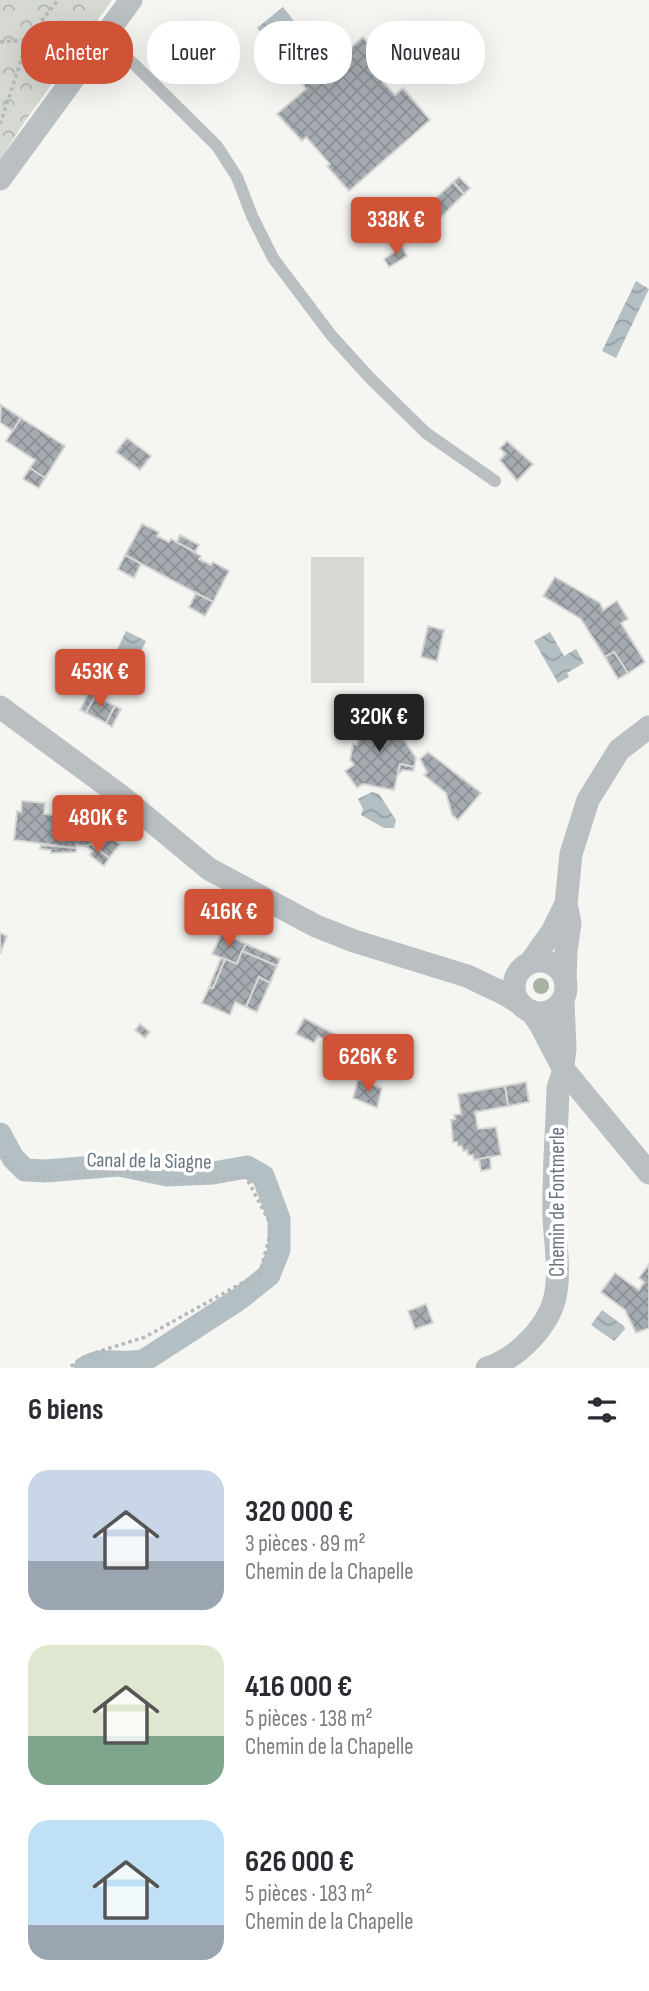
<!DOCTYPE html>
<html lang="fr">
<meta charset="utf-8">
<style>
:root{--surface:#fff;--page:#f2f2f3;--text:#2b2b33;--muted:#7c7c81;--accent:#d05337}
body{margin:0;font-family:"Sofia Sans Condensed",sans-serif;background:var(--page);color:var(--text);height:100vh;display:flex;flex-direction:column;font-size:26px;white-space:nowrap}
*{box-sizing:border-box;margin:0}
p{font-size:23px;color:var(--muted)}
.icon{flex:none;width:38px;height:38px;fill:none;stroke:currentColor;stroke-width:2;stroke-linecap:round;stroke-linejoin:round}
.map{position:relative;height:1368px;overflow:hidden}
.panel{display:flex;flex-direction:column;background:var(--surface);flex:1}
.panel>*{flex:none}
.top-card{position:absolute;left:21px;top:21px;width:607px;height:63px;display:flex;gap:14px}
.price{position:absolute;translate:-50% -60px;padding:0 16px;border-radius:7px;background:var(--accent);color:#fff;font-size:23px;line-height:46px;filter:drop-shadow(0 2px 4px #0008)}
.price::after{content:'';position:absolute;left:50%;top:42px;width:21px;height:16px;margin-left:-10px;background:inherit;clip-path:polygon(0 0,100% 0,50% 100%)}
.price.active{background:#222;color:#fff}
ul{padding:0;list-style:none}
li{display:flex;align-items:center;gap:21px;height:175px;padding:0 28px}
li span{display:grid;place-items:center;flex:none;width:196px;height:140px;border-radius:21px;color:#555}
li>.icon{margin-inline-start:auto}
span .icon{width:84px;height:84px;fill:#fffc;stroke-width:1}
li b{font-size:30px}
h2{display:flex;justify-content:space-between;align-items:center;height:84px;padding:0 28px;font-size:30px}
.chip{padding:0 24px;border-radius:28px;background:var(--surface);box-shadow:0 7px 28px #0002;font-size:24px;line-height:63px}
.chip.active{background:var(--accent);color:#fff}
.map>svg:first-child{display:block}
.grass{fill:#d5d9d2}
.park{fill:url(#park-crowns)}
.water{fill:url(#water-waves)}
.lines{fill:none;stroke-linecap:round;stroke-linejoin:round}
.canal{stroke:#b3bfc3;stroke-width:23}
.building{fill:url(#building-cross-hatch);stroke:#d6d6d5;stroke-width:2}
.path{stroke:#b5b8ba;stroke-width:3.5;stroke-dasharray:3.5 3.5;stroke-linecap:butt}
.lane{stroke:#babfc2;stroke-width:12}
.street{stroke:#babfc2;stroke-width:23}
.tree{fill:#a9b0a4}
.labels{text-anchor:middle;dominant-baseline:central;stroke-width:7;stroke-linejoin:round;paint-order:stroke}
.street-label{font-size:21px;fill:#677680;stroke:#fff}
</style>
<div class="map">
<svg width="649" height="1368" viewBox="0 0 649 1368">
<defs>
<pattern id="park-crowns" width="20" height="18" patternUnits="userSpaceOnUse" patternTransform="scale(1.75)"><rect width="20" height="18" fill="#d5d9d2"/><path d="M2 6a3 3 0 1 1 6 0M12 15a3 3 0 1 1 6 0" fill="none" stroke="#b1b5b0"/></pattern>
<pattern id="water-waves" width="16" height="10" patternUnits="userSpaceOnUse" patternTransform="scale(1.75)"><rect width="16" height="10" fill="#b3bfc3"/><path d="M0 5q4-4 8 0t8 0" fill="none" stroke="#95a0a4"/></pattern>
<pattern id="building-cross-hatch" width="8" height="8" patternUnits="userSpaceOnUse" patternTransform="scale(1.75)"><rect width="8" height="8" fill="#a5abb0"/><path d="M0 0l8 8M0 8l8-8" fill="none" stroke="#8a9094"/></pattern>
</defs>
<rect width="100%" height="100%" fill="#f5f5f2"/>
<rect class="grass" x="311" y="557" width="53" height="126"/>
<polygon class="park" points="0,0 112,0 23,124 0,160"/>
<g class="water">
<polygon points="283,7 294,21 271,42 257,28"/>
<polygon points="636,281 649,289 616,358 602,351"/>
<polygon points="126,631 146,641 124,685 106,673"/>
<polygon points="550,632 564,656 576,649 584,663 567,673 569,677 558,683 534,641"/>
<polygon points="372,792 379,794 396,820 394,828 384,828 361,815 363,809 358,799"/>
<polygon points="602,1310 624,1326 625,1329 614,1341 591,1325"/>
</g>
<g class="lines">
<path class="canal" d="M0,1134L13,1158L25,1170L46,1171L119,1165L167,1175L213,1173L247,1167L263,1176L279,1219V1250L269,1275L239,1299L145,1360C124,1367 104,1355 85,1368"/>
</g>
<g class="building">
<polygon points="363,37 388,66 378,76 395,95 403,88 430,120 349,191 327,166 330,164 306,137 302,141 277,114 306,89 302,83 330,60 333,63"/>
<polygon points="459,177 470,188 464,194 453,182"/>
<polygon points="453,182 464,194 427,231 415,218"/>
<polygon points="402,247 407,256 389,267 384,259"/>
<polygon points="1,405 21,418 13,431 0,422"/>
<polygon points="21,418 65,446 45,478 30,468 35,460 6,441"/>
<polygon points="127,438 151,456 140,470 116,452"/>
<polygon points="507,441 533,464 517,481 500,460 505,454 500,448"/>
<polygon points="30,468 45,478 39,488 23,479"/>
<polygon points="142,524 159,532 157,536 169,542 171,539 201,556 199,559 211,565 213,562 229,571 213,602 125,555"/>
<polygon points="180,535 199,545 195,552 177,542"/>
<polygon points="125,555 141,564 134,578 118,569"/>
<polygon points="555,577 600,603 603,610 617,601 628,619 621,623 645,662 628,673 614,652 605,657 581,619 543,596"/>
<polygon points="196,593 213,602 205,616 189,607"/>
<polygon points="428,626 444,630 437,661 421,657"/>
<polygon points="614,652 628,673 618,679 605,657"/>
<polygon points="89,692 95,696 86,713 80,710"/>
<polygon points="95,696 115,706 106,723 86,713"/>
<polygon points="115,706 121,709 112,727 106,723"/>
<polygon points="363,713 388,718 388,723 393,724 416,758 414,767 400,764 394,790 363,784 357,788 345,771 354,765 350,760 353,744 357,744"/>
<polygon points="428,752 481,793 458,820 452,815 446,793 424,775 427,772 420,759"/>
<polygon points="400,764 414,767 413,771 403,770 398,774"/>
<polygon points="22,801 45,803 44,814 56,815 55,820 66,821 66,816 79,817 79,822 91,823 120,844 109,858 91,844 89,847 76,845 76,848 14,840 17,811 21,812"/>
<polygon points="55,809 68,810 66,821 55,820"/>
<polygon points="91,844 109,858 104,866 90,855 93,851 86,846"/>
<polygon points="41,845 76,848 76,852 51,853 51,850 40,849"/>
<polygon points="0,933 7,936 0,954"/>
<polygon points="222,933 246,944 237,964 212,954"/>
<polygon points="246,944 280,959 277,966 242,951"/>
<polygon points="242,951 277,966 270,983 259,977 246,1007 235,1002 230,1015 202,1003 209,987 213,988 225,959 237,964"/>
<polygon points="221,958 225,959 213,988 209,987"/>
<polygon points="259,977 270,983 257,1012 246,1007"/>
<polygon points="304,1018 338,1036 334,1044 318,1036 314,1043 296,1034"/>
<polygon points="140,1024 150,1032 145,1038 135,1030"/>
<polygon points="358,1080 382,1088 377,1108 353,1098"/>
<polygon points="526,1082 529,1102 508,1106 505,1086"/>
<polygon points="505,1086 508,1106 475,1112 478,1129 496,1127 501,1155 474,1160 473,1155 468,1155 467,1150 463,1151 462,1146 458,1146 457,1142 453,1142 451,1120 455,1119 454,1115 461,1114 458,1094"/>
<polygon points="490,1157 491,1169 481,1171 479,1159"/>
<polygon points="649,1264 649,1328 636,1333 625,1310 601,1292 615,1273 639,1290 644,1282 639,1278"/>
<polygon points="426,1304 433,1323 415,1329 408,1311"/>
</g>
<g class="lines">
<g class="path">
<polyline points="0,42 28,40"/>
<polyline points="0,124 29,37 58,0"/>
<polyline points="0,1149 7,1162 23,1178 120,1172 167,1181 246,1177 272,1227 260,1273 145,1337 97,1352 80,1359 69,1368"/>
</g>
<polyline class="lane" points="103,37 135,65 217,146 237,177 252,216 273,258 331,335 369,377 426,433 495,481"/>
<g class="street">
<polyline points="0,179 131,0"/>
<polyline points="0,707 121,796 209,869 316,926 354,941 467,976 505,994 521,1004"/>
<circle cx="540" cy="987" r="26"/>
<polyline points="530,963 552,932 566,904"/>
<polyline points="565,978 566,951 570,923 566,904 571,854 588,800 619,750 649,727"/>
<polyline points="563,1001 565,1049 563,1064"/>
<polyline points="531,1011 540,1024 564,1070 649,1173"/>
<path d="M487,1368C518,1358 551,1325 556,1292C560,1267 555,1242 554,1217C553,1174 557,1131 558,1088L564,1070"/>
</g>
</g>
<circle class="tree" cx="541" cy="986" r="8"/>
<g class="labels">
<g class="street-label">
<text transform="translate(149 1161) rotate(1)">Canal de la Siagne</text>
<text transform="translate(557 1202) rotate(-90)">Chemin de Fontmerle</text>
</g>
</g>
</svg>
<b class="price" style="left:396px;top:257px">338K €</b>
<b class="price" style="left:100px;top:709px">453K €</b>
<b class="price active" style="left:379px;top:754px">320K €</b>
<b class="price" style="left:98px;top:855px">480K €</b>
<b class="price" style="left:229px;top:949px">416K €</b>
<b class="price" style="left:368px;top:1094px">626K €</b>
<div class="top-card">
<a class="chip active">Acheter</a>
<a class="chip">Louer</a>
<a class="chip">Filtres</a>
<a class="chip">Nouveau</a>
</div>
</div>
<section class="panel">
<h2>6 biens<svg class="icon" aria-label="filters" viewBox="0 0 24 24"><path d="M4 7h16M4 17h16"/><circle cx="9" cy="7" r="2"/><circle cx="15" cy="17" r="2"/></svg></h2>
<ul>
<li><span style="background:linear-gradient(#c9d6e8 65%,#9aa5b1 0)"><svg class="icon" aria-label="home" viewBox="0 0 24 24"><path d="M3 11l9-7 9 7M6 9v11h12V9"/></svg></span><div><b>320 000 €</b><p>3 pièces · 89 m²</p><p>Chemin de la Chapelle</p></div></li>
<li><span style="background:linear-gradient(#dfe7d0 65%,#7fa58c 0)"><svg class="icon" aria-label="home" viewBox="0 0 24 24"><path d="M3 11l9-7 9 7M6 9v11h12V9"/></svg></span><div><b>416 000 €</b><p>5 pièces · 138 m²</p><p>Chemin de la Chapelle</p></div></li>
<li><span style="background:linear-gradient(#bfe0f5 75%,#9aa5b1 0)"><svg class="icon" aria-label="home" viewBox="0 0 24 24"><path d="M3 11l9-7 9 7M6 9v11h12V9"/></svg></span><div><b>626 000 €</b><p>5 pièces · 183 m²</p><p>Chemin de la Chapelle</p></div></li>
</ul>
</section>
